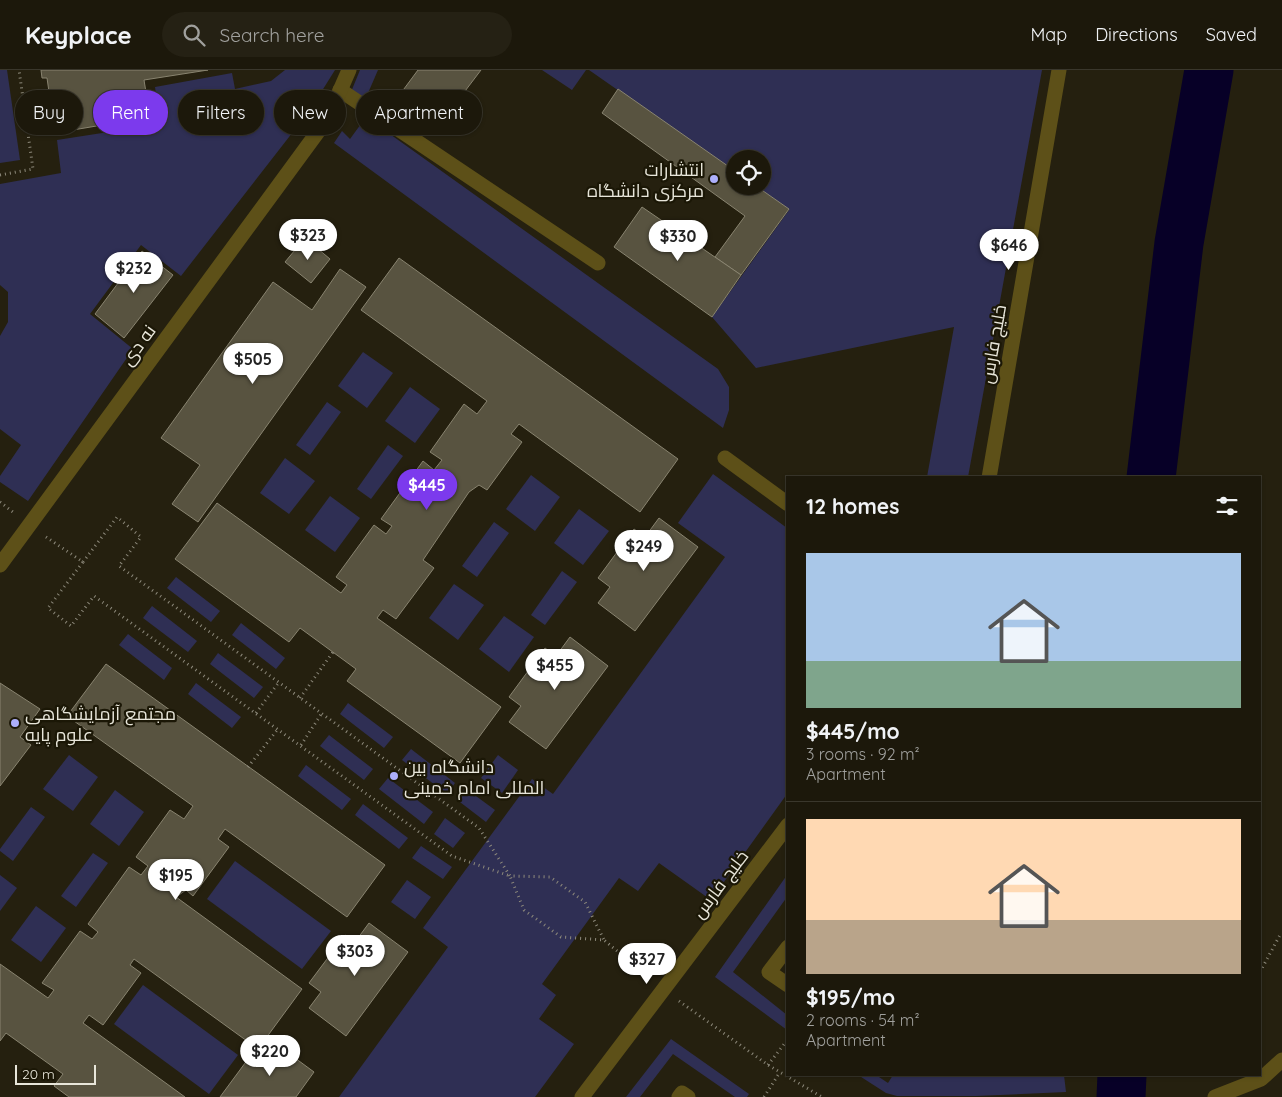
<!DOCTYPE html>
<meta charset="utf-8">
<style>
:root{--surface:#1c180b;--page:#252114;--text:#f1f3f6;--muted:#a0a09d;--line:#3a372c;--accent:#7c3aed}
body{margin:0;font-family:Quicksand,Cairo,sans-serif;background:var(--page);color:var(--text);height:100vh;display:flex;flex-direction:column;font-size:19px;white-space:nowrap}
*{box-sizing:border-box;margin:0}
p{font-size:16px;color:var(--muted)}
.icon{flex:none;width:28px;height:28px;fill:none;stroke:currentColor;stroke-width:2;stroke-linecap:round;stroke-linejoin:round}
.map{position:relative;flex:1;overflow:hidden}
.side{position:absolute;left:786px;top:406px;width:475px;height:600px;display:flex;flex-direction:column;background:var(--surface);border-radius:0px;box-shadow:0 1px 4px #0004,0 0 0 1px var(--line)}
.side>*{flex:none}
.guide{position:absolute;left:15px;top:20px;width:475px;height:45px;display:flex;gap:10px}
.controls{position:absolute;left:726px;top:80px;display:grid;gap:10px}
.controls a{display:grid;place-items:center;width:45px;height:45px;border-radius:50%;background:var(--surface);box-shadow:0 1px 4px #0004,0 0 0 1px var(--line);font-size:25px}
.scale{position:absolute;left:15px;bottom:12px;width:81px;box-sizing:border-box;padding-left:5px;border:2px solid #e8e6da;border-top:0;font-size:14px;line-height:18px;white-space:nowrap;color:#e8e6da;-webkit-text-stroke:4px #1b1706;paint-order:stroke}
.price{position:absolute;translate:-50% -42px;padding:0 11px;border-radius:18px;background:#fff;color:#222;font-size:16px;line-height:32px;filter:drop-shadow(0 1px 2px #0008)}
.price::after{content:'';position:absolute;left:50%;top:30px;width:15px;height:11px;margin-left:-8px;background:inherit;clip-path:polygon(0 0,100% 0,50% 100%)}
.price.current{background:var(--accent);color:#fff}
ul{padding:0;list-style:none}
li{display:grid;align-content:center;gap:10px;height:265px;padding:0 20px}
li+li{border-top:1px solid var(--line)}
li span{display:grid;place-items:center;height:155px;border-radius:0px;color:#555}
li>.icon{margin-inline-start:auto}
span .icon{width:90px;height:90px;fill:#fffc;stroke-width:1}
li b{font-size:21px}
h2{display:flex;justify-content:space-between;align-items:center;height:60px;padding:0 20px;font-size:21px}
.tag{padding:0 18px;border-radius:22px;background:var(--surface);box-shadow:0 1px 4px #0004,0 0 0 1px var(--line);font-size:18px;line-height:45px}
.tag.current{background:var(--accent);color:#fff}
header{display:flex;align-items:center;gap:30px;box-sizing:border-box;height:70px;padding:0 25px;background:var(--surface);border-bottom:1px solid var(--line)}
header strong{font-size:24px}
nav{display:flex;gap:28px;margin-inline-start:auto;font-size:18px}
.search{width:350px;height:45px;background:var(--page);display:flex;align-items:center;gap:12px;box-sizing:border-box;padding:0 18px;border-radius:28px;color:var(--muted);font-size:19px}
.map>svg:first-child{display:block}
.green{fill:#2f2f54}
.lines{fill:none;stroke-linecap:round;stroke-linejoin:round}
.river{stroke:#070027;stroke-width:49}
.building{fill:#585340;stroke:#898470}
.path{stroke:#8e8a7c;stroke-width:3;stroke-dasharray:1 4;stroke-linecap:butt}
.minor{stroke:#5d5018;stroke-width:15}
.poi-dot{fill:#adaffb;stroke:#1b1706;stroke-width:2}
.labels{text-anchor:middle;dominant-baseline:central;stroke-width:4.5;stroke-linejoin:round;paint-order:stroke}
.poi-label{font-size:18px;fill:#e8e6da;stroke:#1b1706;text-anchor:start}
.street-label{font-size:18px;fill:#e8e6da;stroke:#1b1706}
</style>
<header>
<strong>Keyplace</strong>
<div class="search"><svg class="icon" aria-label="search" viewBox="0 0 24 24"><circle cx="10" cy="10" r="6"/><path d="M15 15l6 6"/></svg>Search here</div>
<nav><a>Map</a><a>Directions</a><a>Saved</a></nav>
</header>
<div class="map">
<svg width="1282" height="1027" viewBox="0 0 1282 1027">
<rect width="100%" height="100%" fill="#25200f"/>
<g class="green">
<polygon points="0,0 7,0 20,90 0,93"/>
<polygon points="285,0 335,0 310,40 181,206 141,175 90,244 133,279 28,431 0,412 0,406 21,375 0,359 0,266 8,252 8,222 0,215 0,114 61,103 57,70 160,54 155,17 232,3 235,19 271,11"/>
<polygon points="360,0 378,0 365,30 351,22"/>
<polygon points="542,0 586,0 572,20"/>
<polygon points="589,0 1042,0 968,407 927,407 954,257 756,298 712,247 789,140 756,116 762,116 762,89 735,89 735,102"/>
<polygon points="366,47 718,299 729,317 729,340 723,358 334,73 342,61 350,69"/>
<polygon points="363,282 393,303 367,338 338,316"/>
<polygon points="410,317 440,339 415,373 385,351"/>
<polygon points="327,332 341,342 310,385 296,375"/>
<polygon points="388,375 403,386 371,429 357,419"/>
<polygon points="285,388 315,411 289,444 260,423"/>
<polygon points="713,404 787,458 787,724 711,830 659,793 638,821 619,808 542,914 556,925 539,949 574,974 535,1027 339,1027 448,877 423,858 532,709 553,724 725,487 678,453"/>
<polygon points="531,405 560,427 535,461 506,439"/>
<polygon points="330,426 360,448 335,482 305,460"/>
<polygon points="579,439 609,461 583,495 554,473"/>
<polygon points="494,452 509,463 477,507 462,496"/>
<polygon points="562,501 577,512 545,555 531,545"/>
<polygon points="176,507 220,541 211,552 167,518"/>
<polygon points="454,514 484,535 458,570 429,548"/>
<polygon points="152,536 197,571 188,582 143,548"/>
<polygon points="504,546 534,567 509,602 479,579"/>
<polygon points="241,553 285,588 276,599 232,565"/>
<polygon points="128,564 172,598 164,610 119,575"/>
<polygon points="218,583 263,617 254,628 210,594"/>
<polygon points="196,613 241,647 232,658 188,624"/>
<polygon points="348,633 393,667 384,678 340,644"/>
<polygon points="329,665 373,699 364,710 320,676"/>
<polygon points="411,679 455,713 447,724 402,690"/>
<polygon points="69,685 98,707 73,741 43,719"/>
<polygon points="498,685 518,700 502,723 481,708"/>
<polygon points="306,695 351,729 342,740 298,706"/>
<polygon points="388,708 433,742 424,754 379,719"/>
<polygon points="465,718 495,740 486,752 456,729"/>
<polygon points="115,720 144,742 119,776 90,754"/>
<polygon points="363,734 408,768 399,779 355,745"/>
<polygon points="31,737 45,747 13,791 0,781 0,779"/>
<polygon points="445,748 465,763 453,778 434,764"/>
<polygon points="421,776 452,797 443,809 412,788"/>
<polygon points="93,783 108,793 76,837 61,826"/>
<polygon points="235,791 331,861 302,899 207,829"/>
<polygon points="0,805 17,818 0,841"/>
<polygon points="787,805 787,827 733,902 787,945 787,960 715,907"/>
<polygon points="407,810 431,827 415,849 391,832"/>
<polygon points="36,836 66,858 41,892 11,870"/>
<polygon points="143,915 238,985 209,1024 114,954"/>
<polygon points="671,969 749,1024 747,1027 735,1027 673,984 640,1027 626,1027"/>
<polygon points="858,1005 876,1005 888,1013 893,1005 1064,1005 1066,1022 976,1026 897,1026 886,1023"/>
</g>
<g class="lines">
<g class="river">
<polyline points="1151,408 1179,173 1209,0"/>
<polyline points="1121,1027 1122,1005"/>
</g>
</g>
<g class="building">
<polygon points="41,0 208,0 144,10 150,47 55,63 47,8 42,8"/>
<polygon points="418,0 481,0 437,58 398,27"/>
<polygon points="618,19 735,101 735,116 756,116 789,139 741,205 715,187 745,146 602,43"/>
<polygon points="642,137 741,205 712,247 614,177"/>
<polygon points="305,168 330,189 311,213 285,192"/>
<polygon points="142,181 173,205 124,268 95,244"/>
<polygon points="399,188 678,389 640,442 519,354 511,364 522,372 487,420 479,415 469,422 423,490 434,498 396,549 383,540 377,548 501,637 460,693 347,611 356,599 300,558 289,572 175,489 217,433 341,523 347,515 336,507 374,455 386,464 392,456 381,449 423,391 434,400 442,390 430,382 464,334 477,344 487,331 361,240"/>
<polygon points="340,199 366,217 198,452 172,434 200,395 161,368 273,212 312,240"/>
<polygon points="659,448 698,477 635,561 598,533 610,517 598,508 634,459 645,467"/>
<polygon points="570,567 608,596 546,679 509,652 521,636 509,627 545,578 556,586"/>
<polygon points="106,594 385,795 347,847 225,759 218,769 229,777 193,826 186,820 176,827 302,919 258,979 134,889 130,895 141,903 103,955 89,945 83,953 185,1027 69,1027 54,1016 63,1004 6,963 0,971 0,894 48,928 54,920 42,913 80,861 92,869 98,862 88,854 129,797 141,805 148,796 136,787 170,740 184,749 193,736 67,646"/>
<polygon points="0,613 40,639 20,667 31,675 0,716"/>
<polygon points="369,853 408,882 346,966 309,938 321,922 309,913 345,865 355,872"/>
<polygon points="276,974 314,1002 296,1027 220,1027 251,985 261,993"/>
</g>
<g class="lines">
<g class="path">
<polyline points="0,105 33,99 19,0"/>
<polyline points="0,432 13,442"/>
<polyline points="46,467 83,492 48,538 71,556 94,526 452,786 510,806 524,840 561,867 604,870 647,906"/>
<polyline points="83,492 117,447 141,467 119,496 479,758 510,806 550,807 585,832 604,870"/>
<polyline points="300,628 333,582"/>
<polyline points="256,643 279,612"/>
<polyline points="301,675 322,643"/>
<polyline points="248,697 278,659"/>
<polyline points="1260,902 1280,865 1282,865"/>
<polyline points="679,931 768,995 822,1027"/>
<polyline points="768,995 788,969"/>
<polyline points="764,1027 780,1002"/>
</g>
<g class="minor">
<polyline points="340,20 598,193"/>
<polyline points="725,388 788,434"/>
<polyline points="989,408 1059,0"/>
<polyline points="0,495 328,48 349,0"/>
<polyline points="788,877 769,902 788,915"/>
<polyline points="582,1027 788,755"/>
<polyline points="679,1027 682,1023 688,1027"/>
<polyline points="1215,1027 1261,1009 1282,990"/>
</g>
</g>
<g class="poi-dot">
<circle cx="714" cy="109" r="5"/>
<circle cx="15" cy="653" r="5"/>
<circle cx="394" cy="706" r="5"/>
</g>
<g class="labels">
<g class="poi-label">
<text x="704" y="99" text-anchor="end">انتشارات<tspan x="704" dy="21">مرکزی دانشگاه</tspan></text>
<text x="25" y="643">مجتمع آزمایشگاهی<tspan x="25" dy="21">علوم پایه</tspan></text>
<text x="404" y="696">دانشگاه بین<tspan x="404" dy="21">المللی امام خمینی</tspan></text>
</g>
<g class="street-label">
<text transform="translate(993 274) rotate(-80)">خلیج فارس</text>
<text transform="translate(138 275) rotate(-54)">نه دی</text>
<text transform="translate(720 814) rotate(-53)">خلیج فارس</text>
</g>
</g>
</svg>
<div class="controls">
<a><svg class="icon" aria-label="locate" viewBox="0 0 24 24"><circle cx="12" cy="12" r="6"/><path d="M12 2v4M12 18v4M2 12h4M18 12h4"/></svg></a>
</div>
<div class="scale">20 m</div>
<b class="price" style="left:308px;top:191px">$323</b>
<b class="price" style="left:678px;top:192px">$330</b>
<b class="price" style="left:1009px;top:201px">$646</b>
<b class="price" style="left:134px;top:224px">$232</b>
<b class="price" style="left:253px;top:315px">$505</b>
<b class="price current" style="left:427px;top:441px">$445</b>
<b class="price" style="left:644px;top:502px">$249</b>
<b class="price" style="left:555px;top:621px">$455</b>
<b class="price" style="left:176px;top:831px">$195</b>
<b class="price" style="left:355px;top:907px">$303</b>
<b class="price" style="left:647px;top:915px">$327</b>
<b class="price" style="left:270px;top:1007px">$220</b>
<div class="guide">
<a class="tag">Buy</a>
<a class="tag current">Rent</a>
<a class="tag">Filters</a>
<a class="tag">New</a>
<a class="tag">Apartment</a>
</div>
<section class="side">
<h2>12 homes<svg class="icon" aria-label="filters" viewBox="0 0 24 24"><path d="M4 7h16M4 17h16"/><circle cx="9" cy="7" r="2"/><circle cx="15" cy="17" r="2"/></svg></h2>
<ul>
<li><span style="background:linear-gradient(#a9c7e8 70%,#7fa58c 0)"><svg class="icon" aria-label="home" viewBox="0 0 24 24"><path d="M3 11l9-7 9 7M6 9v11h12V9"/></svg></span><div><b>$445/mo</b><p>3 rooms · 92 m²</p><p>Apartment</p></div></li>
<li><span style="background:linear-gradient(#ffd9b3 65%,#b9a48a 0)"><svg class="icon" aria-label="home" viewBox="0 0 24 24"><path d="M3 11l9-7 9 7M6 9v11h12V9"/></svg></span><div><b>$195/mo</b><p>2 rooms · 54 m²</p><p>Apartment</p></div></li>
</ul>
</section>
</div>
